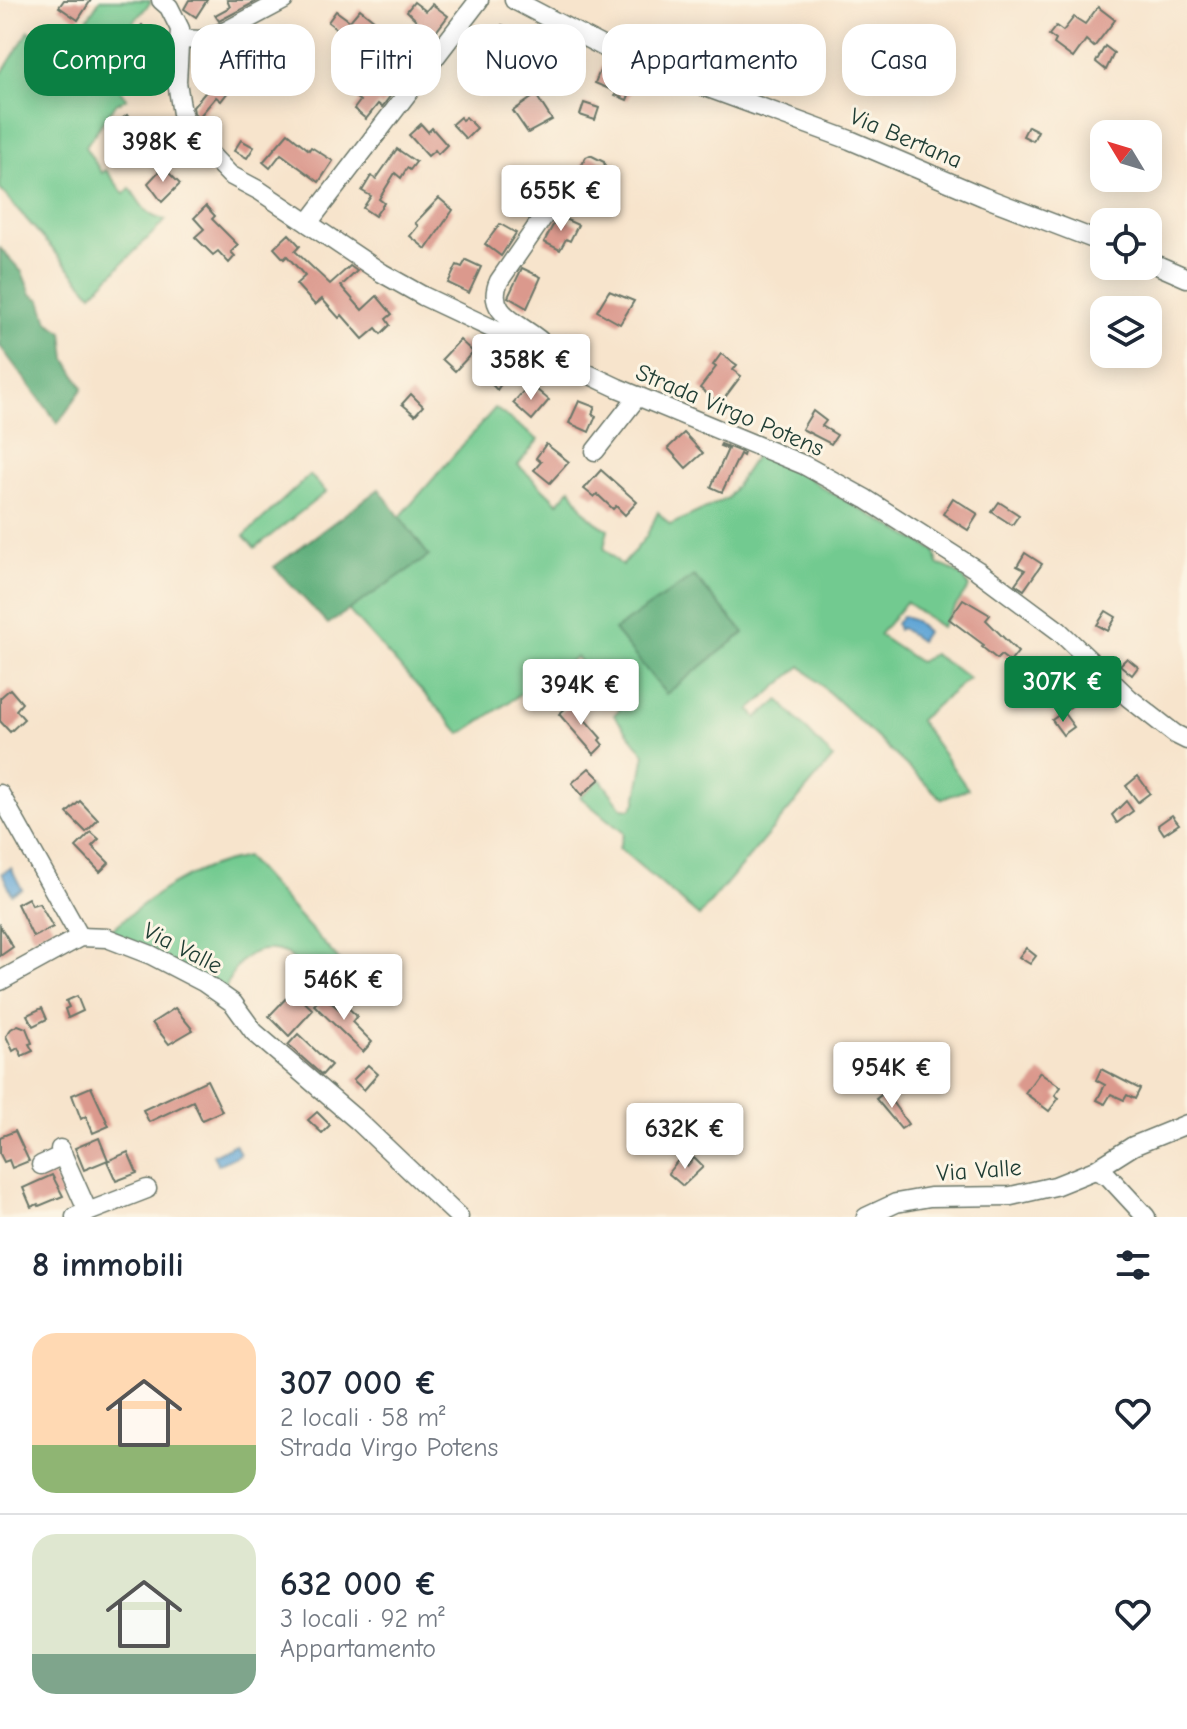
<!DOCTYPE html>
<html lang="it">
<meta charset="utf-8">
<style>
:root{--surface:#fff;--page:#f2f2f3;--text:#1f2937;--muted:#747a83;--line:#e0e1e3;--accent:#0b8043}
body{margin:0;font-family:"Comic Neue",sans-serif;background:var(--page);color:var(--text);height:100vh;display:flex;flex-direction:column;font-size:30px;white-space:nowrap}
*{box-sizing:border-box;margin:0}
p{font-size:26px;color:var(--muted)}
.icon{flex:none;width:44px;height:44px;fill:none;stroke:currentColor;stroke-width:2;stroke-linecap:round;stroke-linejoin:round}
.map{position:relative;height:1217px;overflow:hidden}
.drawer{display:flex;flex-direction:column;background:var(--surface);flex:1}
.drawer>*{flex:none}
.guide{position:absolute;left:24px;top:24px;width:1140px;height:72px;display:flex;gap:16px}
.needle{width:52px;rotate:308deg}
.controls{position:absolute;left:1090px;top:120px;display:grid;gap:16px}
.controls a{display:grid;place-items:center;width:72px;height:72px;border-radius:16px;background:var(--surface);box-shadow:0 4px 20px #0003;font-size:40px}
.price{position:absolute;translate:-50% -68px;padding:0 18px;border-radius:8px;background:#fff;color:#222;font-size:26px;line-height:52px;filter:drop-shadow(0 2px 4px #0008)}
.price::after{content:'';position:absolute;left:50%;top:48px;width:24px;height:18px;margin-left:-12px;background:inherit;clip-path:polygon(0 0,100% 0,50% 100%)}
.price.active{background:var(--accent);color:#fff}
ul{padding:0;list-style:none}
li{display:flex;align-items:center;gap:24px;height:200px;padding:0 32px}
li+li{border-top:2px solid var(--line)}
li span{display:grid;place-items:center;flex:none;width:224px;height:160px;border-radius:24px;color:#555}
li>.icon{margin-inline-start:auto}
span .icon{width:96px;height:96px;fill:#fffc;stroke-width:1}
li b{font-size:34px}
h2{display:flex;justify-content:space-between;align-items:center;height:96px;padding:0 32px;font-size:34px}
.tag{padding:0 28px;border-radius:24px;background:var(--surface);box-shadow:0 4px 20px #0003;font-size:28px;line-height:72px}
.tag.active{background:var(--accent);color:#fff}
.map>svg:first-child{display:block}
.green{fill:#72ca90;stroke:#488462;stroke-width:2}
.forest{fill:#5dae7a;stroke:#3e7657;stroke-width:2}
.water{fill:#60a5d6;stroke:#407185;stroke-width:2}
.building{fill:#db998d}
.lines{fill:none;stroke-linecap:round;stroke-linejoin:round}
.minor-casing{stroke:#6b7769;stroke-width:21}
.minor{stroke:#fff;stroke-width:18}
.labels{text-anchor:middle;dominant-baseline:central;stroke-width:6;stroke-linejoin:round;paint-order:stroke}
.street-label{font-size:24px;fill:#1f3d34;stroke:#fcf5e5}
</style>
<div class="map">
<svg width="1187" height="1217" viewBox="0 0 1187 1217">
<rect width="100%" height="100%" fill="#fcf5e5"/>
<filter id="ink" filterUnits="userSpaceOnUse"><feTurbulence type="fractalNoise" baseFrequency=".0125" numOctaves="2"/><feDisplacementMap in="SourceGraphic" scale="16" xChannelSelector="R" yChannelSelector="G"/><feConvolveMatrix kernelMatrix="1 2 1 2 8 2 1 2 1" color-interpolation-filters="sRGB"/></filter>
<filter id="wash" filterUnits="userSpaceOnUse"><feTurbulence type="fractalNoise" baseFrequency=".006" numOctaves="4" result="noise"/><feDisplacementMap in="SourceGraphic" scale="32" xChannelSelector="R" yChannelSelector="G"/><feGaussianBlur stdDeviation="1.8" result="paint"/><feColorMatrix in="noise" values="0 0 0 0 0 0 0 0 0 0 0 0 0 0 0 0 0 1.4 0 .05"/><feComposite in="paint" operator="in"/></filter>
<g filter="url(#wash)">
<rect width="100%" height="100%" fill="#f7e4cc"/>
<g class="green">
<path d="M100,0H148L151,2L109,50L100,69L127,98L115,105L85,147L102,173L106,170L124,194L130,188C141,204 146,218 166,220L92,294L0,189V76L29,31L64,54Z"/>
<path d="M495,408L538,440L518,465L558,503L571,488C581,507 588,520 608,529L604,548L622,566L646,537L658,512L670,525L728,498L758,452L797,470L823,488L935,551L938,565C949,567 964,575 969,587L941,627L906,602L879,635L919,662L933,654L969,678L919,720L968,789L942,799L801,666L750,710L757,718L779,700L833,758L699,916L619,848L624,833L580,797L600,779L622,808L631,809L636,802L645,754L614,715L620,709L576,657L461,734L348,610L428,556L399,518Z"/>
<polygon points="310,475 326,492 255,548 244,536"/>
<path d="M246,857L363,987L361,993L348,1006L345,1004L340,1009L288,954C253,940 234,962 224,993L109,932C152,895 188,868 246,857Z"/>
</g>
<g class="forest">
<polygon points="0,248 22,272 31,294 41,300 48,322 63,332 66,359 83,388 58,423 0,346"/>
<polygon points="379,489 429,556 328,624 274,567"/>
<polygon points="694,576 744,633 666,694 614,630"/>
</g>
<g class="water">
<polygon points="156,137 162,146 141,161 135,152"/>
<polygon points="902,616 915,621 926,632 920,641 901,628 898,630 896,624"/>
<polygon points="11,868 22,889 12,894 2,873"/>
<polygon points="235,1144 240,1154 218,1165 213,1155"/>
</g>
<g id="blocks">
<g class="building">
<polygon points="64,0 91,0 78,20 59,7"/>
<polygon points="189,0 207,0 196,17 184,9"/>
<polygon points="227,0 259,0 219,21 215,15 230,7"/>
<polygon points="414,2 426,11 432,4 448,16 435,33 431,30 429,33 407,11"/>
<polygon points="1098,7 1115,20 1094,47 1086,40 1073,58 1054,44 1056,40 1049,35 1056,26 1063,31 1074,17 1085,24"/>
<polygon points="360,9 396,38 390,46 403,56 392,70 328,22 336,11 350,21"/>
<polygon points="142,25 157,41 132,65 137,70 126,81 112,66 134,43 129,37"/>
<polygon points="502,25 522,33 514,48 505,43 500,53 489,47"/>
<polygon points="54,27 69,37 63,45 48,34"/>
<polygon points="919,38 943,49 932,71 928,69 919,88 900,79"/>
<polygon points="277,46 299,66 284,83 264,61"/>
<polygon points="1105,46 1114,53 1106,70 1096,62"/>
<polygon points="552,50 566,56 567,54 582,62 574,79 553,70 554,67 547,63"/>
<polygon points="201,62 215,74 222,67 233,76 226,83 231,88 221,101 216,97 199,117 194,113 193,107 209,88 192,73"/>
<polygon points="603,63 630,75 627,81 634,84 627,100 615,95 616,92 595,83"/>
<polygon points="369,78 391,95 382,107 378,104 366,119 354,109 360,101 355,97"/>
<polygon points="536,95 552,120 528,133 513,111"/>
<polygon points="584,103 599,108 595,120 580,115"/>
<polygon points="127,115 144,138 123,155 106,131"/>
<polygon points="460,117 462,120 466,117 477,128 466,139 452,124"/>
<polygon points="421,124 428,132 432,128 447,145 438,154 435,150 428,156 409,135"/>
<polygon points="1028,126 1038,131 1033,141 1023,136"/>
<polygon points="288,133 309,150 311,147 333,161 319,182 281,154 270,168 263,162"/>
<polygon points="241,140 254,147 247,158 234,151"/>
<polygon points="397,149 416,162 410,170 407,168 401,178 395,173 379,199 384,203 375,216 363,208 371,196 362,191 371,176 376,179"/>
<polygon points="590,155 604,162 605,166 592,190 574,180 586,157"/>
<polygon points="163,167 180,184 162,202 148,183"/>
<polygon points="533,177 538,181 542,179 550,186 534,210 517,196"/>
<polygon points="439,198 453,210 426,249 410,236 418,226 415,223"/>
<polygon points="206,206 215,216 212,219 238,245 231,252 235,256 229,263 218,251 213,255 195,237 204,229 194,218"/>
<polygon points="558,216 578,225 570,241 566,239 560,250 544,242"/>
<polygon points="500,224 516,233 501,256 485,244"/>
<polygon points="289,234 300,246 295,251 330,284 350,266 357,271 341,286 362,310 377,296 392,314 386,319 390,325 381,334 376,328 363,339 342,315 339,318 322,299 315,305 296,284 305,276 287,256 284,259 274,248"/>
<polygon points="466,260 481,267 469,293 448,283 457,265 462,267"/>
<polygon points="522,268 541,277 527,308 508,297"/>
<polygon points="609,291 634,301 620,324 597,311"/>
<polygon points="460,340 473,352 455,371 442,359"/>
<polygon points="721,354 737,365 733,370 741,376 720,404 700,388 716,367 713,365"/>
<polygon points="497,356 513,366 497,390 482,374"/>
<polygon points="530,384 549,400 532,420 513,403"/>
<polygon points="411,394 423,406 415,415 402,404"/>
<polygon points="579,401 595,407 592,414 596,416 589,432 569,423"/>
<polygon points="813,411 826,421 822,426 837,435 831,444 802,429"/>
<polygon points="684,433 703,453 686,468 668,448"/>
<polygon points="546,444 569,462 550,483 534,470 541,462 536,458"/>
<polygon points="721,444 744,453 743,456 740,454 722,492 711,487 728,449 720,446"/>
<polygon points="601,470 637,502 625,515 616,506 613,509 597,494 594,497 584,489"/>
<polygon points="953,498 978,514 968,530 943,514"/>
<polygon points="999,502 1019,515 1012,525 992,512"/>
<polygon points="1025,553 1042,564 1024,590 1015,584 1025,570 1017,566"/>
<polygon points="963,599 990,615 986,620 1018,652 1010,662 1001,655 997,659 982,647 984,645 949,619"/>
<polygon points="1106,611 1116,617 1108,631 1097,625"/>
<polygon points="1127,658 1138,667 1132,675 1120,665"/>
<polygon points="1052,663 1079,701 1067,709 1054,690 1046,696 1032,677"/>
<polygon points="10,689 22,703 16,710 24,719 10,732 0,721 0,698"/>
<polygon points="575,700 583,708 579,713 601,738 599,740 603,745 594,754 559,714"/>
<polygon points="1063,712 1074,727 1063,735 1052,720"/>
<polygon points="589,768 600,779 582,795 572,783"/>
<polygon points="1138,776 1150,793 1138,802 1126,786"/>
<polygon points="80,801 98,820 86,832 67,813"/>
<polygon points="1126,801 1133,811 1117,823 1112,815"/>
<polygon points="1172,815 1179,824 1164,834 1158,825"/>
<polygon points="91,832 99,839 92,846 109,863 100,872 76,847"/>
<polygon points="28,898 32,905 39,903 53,927 33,937 17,904"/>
<polygon points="0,926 13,947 0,956"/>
<polygon points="1026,948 1036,956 1030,964 1019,957"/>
<polygon points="293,991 313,1010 289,1036 269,1016"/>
<polygon points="77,996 83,1011 68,1018 65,1009 69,1007 66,1001"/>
<polygon points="323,996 340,1010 345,1005 357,1016 352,1022 372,1042 363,1052 314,1005"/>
<polygon points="42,1008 47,1019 33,1026 27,1015"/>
<polygon points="175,1008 193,1030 169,1044 152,1023"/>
<polygon points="18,1025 26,1028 32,1043 29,1044 33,1051 22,1056 18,1048 13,1051 6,1036 11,1029"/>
<polygon points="298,1034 331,1065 322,1075 288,1045"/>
<polygon points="368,1065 378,1074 364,1090 353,1080"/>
<polygon points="1101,1069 1140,1089 1135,1099 1127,1095 1124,1100 1111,1094 1105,1104 1097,1100 1105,1085 1096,1080"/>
<polygon points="1040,1072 1061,1087 1055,1095 1059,1098 1049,1111 1025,1093"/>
<polygon points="207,1080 222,1111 202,1120 193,1101 149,1122 143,1110"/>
<polygon points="91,1087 109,1126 93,1133 86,1116 81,1119 72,1095"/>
<polygon points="885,1092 908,1124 901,1129 876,1099"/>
<polygon points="317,1112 330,1125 322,1133 308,1120"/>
<polygon points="15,1131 29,1161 12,1168 9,1160 4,1162 0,1154 0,1137"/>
<polygon points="99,1138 108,1160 84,1170 75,1148"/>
<polygon points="128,1152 137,1173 116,1181 107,1161"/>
<polygon points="694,1158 703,1167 683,1186 668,1173 679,1159 687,1166"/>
<polygon points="52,1175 63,1196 39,1206 38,1204 31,1207 23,1188"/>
</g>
</g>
</g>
<g filter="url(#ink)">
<use href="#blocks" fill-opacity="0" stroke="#6b7769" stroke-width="2"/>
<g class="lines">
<g class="minor-casing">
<g id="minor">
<polyline points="161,0 169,7 180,29 177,82 183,120 206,150 230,175 260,191 382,273 423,296 618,388 804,465 866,499 977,570 1059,631 1129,698 1175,734 1187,740"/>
<polyline points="514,0 621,56 850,140 984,197 1104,243"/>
<polyline points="180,39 201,40 226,31 284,0"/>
<polyline points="308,223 479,0"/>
<polyline points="1148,261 1187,278"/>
<path d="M546,346C527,325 483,316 499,281L564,187"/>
<polyline points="595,451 638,396"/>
<polyline points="0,794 80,937"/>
<polyline points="0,981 80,937 107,938 151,955 203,982 233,1003 254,1032 358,1121 459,1217"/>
<polyline points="60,1149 88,1212"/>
<polyline points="41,1165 63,1155"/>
<polyline points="1095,1170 1108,1176 1146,1217"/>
<polyline points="75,1217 147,1189"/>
<polyline points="866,1217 896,1203 930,1197 1011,1196 1055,1186 1095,1170 1133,1146 1187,1124"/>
</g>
</g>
<use href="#minor" class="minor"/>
</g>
</g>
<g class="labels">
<g class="street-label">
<text transform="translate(906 138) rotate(23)">Via Bertana</text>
<text transform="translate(730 410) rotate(23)">Strada Virgo Potens</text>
<text transform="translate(183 948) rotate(27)">Via Valle</text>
<text transform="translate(979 1170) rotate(-4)">Via Valle</text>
</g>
</g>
</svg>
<div class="controls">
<a><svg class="needle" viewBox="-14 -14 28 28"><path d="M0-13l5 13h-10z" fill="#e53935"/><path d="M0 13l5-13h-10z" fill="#747a83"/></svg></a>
<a><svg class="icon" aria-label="locate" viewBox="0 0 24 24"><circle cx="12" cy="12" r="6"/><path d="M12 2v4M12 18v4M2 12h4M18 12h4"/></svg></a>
<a><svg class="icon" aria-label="layers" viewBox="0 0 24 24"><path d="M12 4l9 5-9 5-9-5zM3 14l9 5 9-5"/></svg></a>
</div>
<b class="price" style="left:163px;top:184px">398K €</b>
<b class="price" style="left:561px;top:233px">655K €</b>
<b class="price" style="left:531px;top:402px">358K €</b>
<b class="price active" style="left:1063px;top:724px">307K €</b>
<b class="price" style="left:581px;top:727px">394K €</b>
<b class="price" style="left:344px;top:1022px">546K €</b>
<b class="price" style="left:892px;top:1110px">954K €</b>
<b class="price" style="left:685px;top:1171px">632K €</b>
<div class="guide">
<a class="tag active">Compra</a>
<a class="tag">Affitta</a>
<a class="tag">Filtri</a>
<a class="tag">Nuovo</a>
<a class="tag">Appartamento</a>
<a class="tag">Casa</a>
</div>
</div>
<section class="drawer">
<h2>8 immobili<svg class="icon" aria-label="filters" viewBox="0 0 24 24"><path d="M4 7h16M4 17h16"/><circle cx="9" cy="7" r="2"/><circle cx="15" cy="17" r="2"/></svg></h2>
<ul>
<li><span style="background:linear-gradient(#ffd9b3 70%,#8fb573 0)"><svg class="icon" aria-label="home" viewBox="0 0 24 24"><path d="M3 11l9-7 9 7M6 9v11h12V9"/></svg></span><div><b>307 000 €</b><p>2 locali · 58 m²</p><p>Strada Virgo Potens</p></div><svg class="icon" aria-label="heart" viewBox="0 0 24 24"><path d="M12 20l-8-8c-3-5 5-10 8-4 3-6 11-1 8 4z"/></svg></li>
<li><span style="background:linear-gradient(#dfe7d0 75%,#7fa58c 0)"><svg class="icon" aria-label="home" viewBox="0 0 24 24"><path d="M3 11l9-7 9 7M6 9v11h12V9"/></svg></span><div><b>632 000 €</b><p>3 locali · 92 m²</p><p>Appartamento</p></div><svg class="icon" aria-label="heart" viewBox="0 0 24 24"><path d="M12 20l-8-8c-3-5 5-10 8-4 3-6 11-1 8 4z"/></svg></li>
</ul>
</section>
